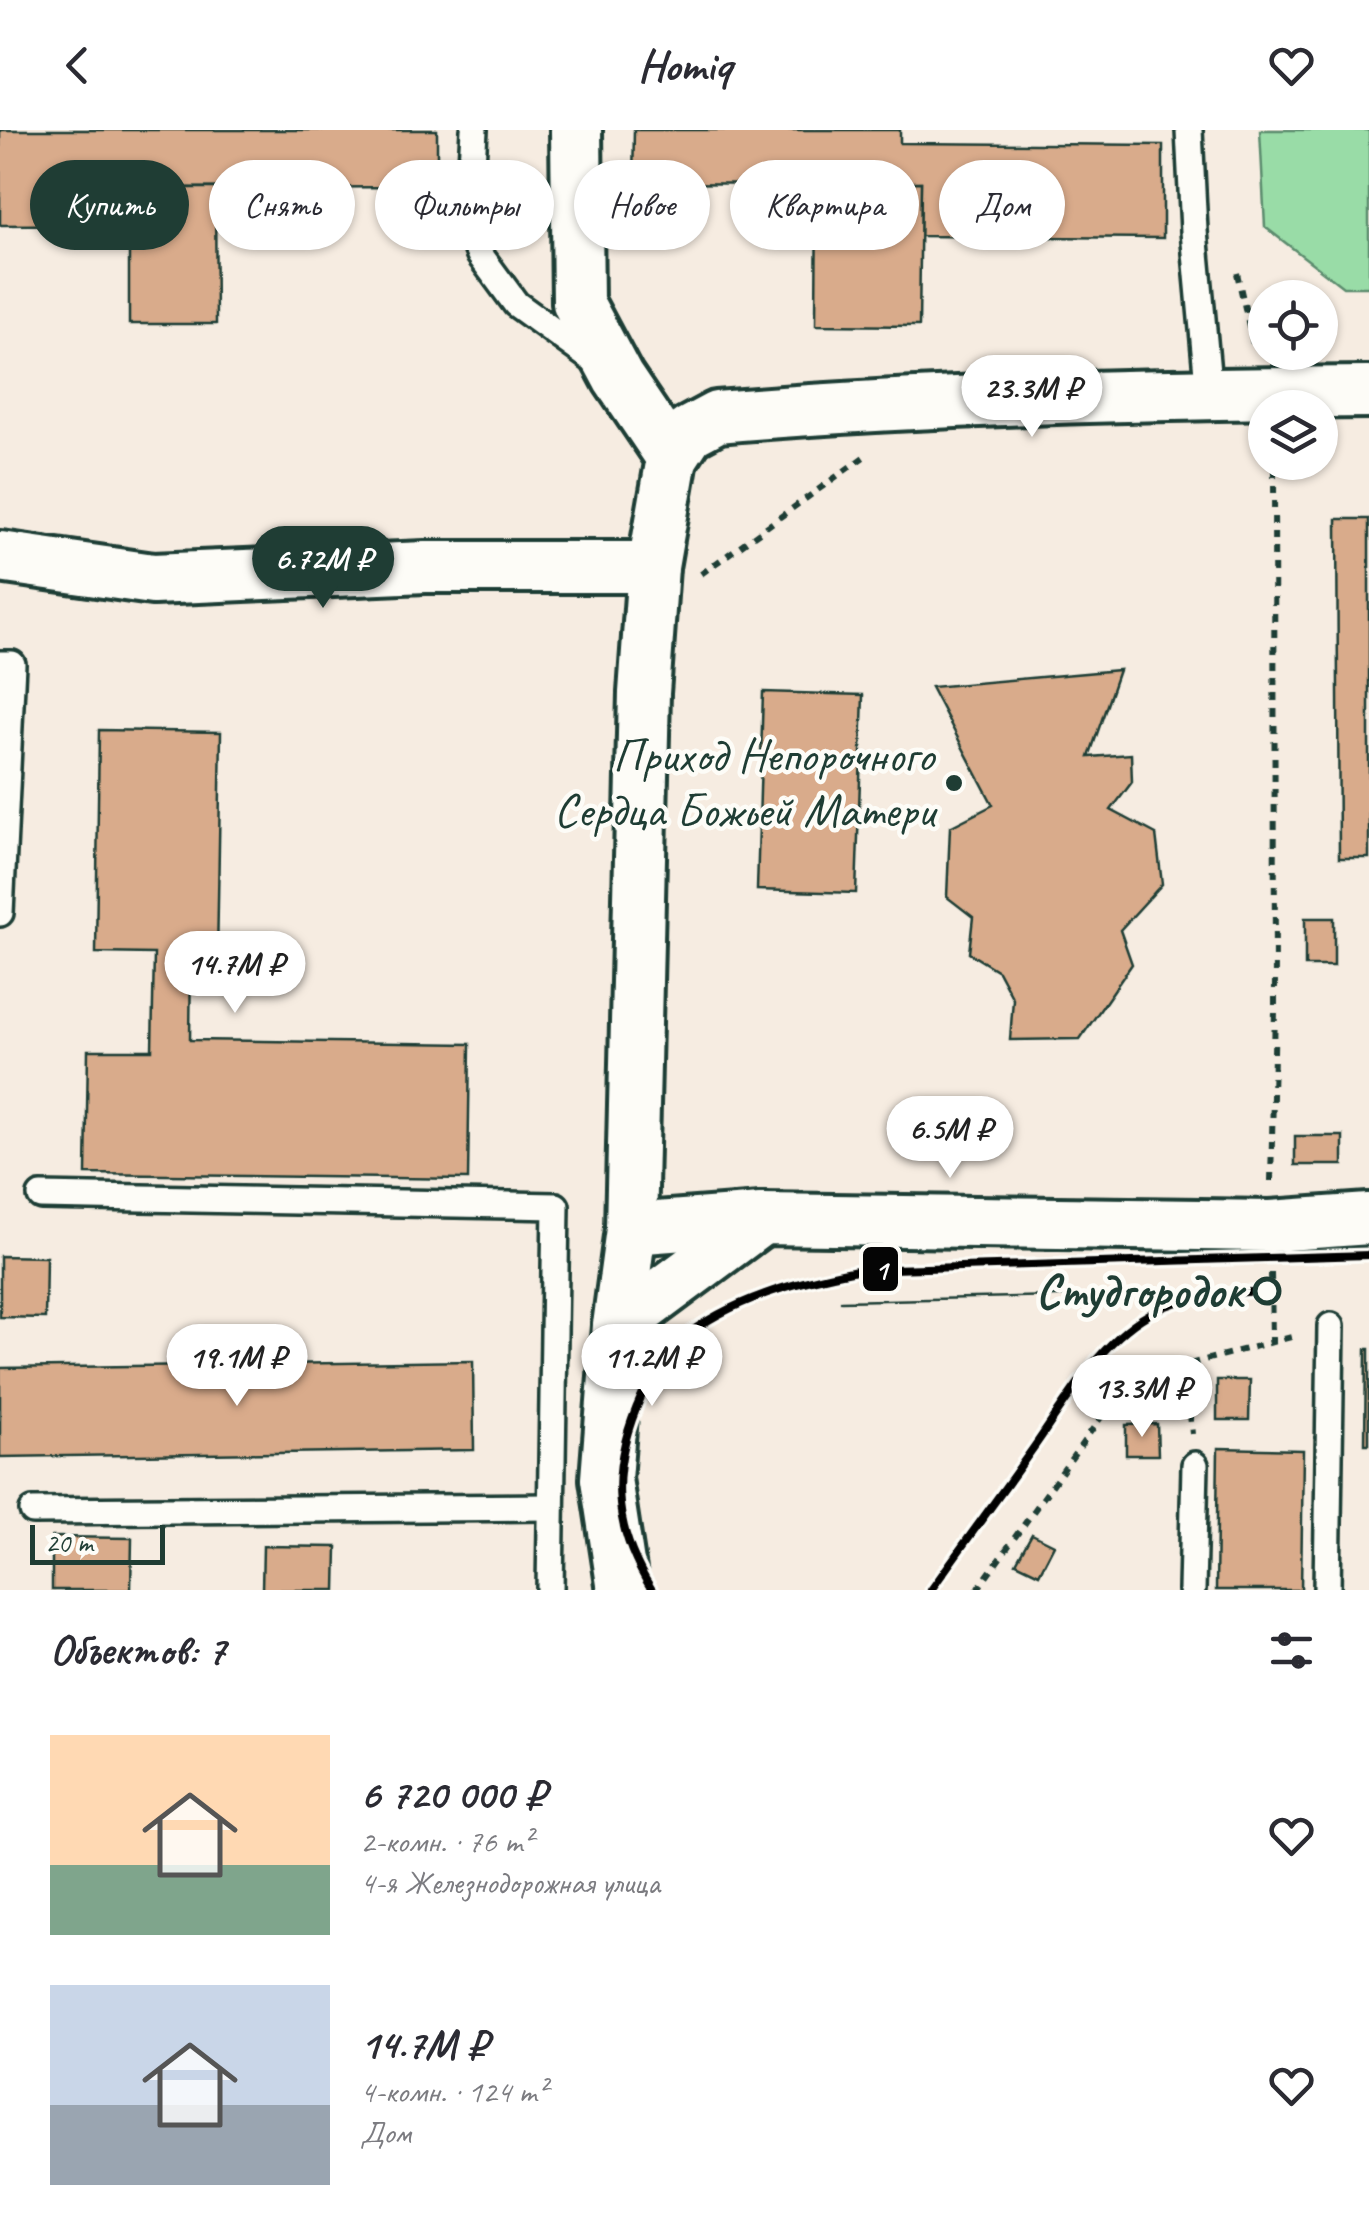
<!DOCTYPE html>
<html lang="ru">
<meta charset="utf-8">
<style>
:root{--surface:#fff;--page:#f7f7f7;--text:#2b2b33;--muted:#7c7c81;--accent:#1f3d34}
body{margin:0;font-family:Caveat,sans-serif;background:var(--page);color:var(--text);height:100vh;display:flex;flex-direction:column;font-size:38px;white-space:nowrap}
*{box-sizing:border-box;margin:0}
p{font-size:32px;color:var(--muted)}
.icon{flex:none;width:55px;height:55px;fill:none;stroke:currentColor;stroke-width:2;stroke-linecap:round;stroke-linejoin:round}
.map{position:relative;height:1460px;overflow:hidden}
.panel{display:flex;flex-direction:column;background:var(--surface);flex:1}
.panel>*{flex:none}
.banner{position:absolute;left:30px;top:30px;width:1310px;height:90px;display:flex;gap:20px}
.tools{position:absolute;left:1248px;top:150px;display:grid;gap:20px}
.tools a{display:grid;place-items:center;width:90px;height:90px;border-radius:50%;background:var(--surface);box-shadow:0 2px 8px #0004;font-size:50px}
.scale{position:absolute;left:30px;bottom:25px;width:135px;box-sizing:border-box;padding-left:10px;border:5px solid #1f3d34;border-top:0;font-size:28px;line-height:35px;white-space:nowrap;color:#1f3d34;-webkit-text-stroke:8px #fdfcf7;paint-order:stroke}
.price{position:absolute;translate:-50% -85px;padding:0 22px;border-radius:35px;background:#fff;color:#222;font-size:32px;line-height:65px;filter:drop-shadow(0 2px 5px #0008)}
.price::after{content:'';position:absolute;left:50%;top:60px;width:30px;height:22px;margin-left:-15px;background:inherit;clip-path:polygon(0 0,100% 0,50% 100%)}
.price.selected{background:var(--accent);color:#fff}
ul{padding:0;list-style:none}
li{display:flex;align-items:center;gap:30px;height:250px;padding:0 50px}
li span{display:grid;place-items:center;flex:none;width:280px;height:200px;border-radius:0px;color:#555}
li>.icon{margin-inline-start:auto}
span .icon{width:120px;height:120px;fill:#fffc;stroke-width:1}
li b{font-size:42px}
h2{display:flex;justify-content:space-between;align-items:center;height:120px;padding:0 50px;font-size:42px}
.chip{padding:0 35px;border-radius:45px;background:var(--surface);box-shadow:0 2px 8px #0004;font-size:35px;line-height:90px}
.chip.selected{background:var(--accent);color:#fff}
header{display:flex;justify-content:space-between;align-items:center;height:130px;padding:0 50px;background:var(--surface);font-size:45px;font-weight:700}
.map>svg:first-child{display:block}
.green{fill:#99dca7;stroke:#5c8c6e;stroke-width:2.5}
.building{fill:#d9ab8b;stroke:#1f3d34;stroke-width:2.5}
.lines{fill:none;stroke-linecap:round;stroke-linejoin:round}
.lane-casing{stroke:#1f3d34;stroke-width:32}
.street-casing{stroke:#1f3d34;stroke-width:58}
.path{stroke:#1f3d34;stroke-width:6;stroke-dasharray:8 8;stroke-linecap:butt}
.lane{stroke:#fdfcf7;stroke-width:25}
.street{stroke:#fdfcf7;stroke-width:50}
.tram{stroke:#1f3d34;stroke-width:2.5}
.tram-1-casing{stroke:#fdfcf7;stroke-width:15}
.tram-1{stroke:#050505;stroke-width:8}
.poi-dot{fill:#1f3d34;stroke:#fdfcf7;stroke-width:4}
.stop-dot{fill:#fdfcf7;stroke:#1f3d34;stroke-width:5}
.labels{text-anchor:middle;dominant-baseline:central;stroke-width:9;stroke-linejoin:round;paint-order:stroke}
.poi-label{font-size:48px;fill:#1f3d34;stroke:#fdfcf7;text-anchor:end}
.stop-label{font-size:48px;font-weight:bold;fill:#1f3d34;stroke:#fdfcf7;text-anchor:end}
.line-badge{stroke:#fdfcf7;stroke-width:4}
.badge-label{font-size:28px;text-anchor:middle;font-weight:bold;fill:#fff}
</style>
<header><svg class="icon" aria-label="back" viewBox="0 0 24 24"><path d="M15 5l-7 7 7 7"/></svg>Homiq<svg class="icon" aria-label="heart" viewBox="0 0 24 24"><path d="M12 20l-8-8c-3-5 5-10 8-4 3-6 11-1 8 4z"/></svg></header>
<div class="map">
<svg width="1369" height="1460" viewBox="0 0 1369 1460">
<rect width="100%" height="100%" fill="#f6ece1"/>
<filter id="ink" filterUnits="userSpaceOnUse"><feTurbulence type="fractalNoise" baseFrequency=".01" numOctaves="2"/><feDisplacementMap in="SourceGraphic" scale="20" xChannelSelector="R" yChannelSelector="G"/><feConvolveMatrix kernelMatrix="1 2 1 2 8 2 1 2 1" color-interpolation-filters="sRGB"/></filter>
<g filter="url(#ink)">
<polygon class="green" points="1260,0 1369,0 1369,157 1343,157 1265,97"/>
<g class="building">
<polygon points="0,0 437,0 437,57 129,58 129,94 0,95"/>
<polygon points="634,0 900,0 900,13 1163,15 1163,108 920,106 921,52 817,54 633,53"/>
<polygon points="921,52 919,196 816,195 817,54"/>
<polygon points="129,58 215,58 216,194 129,194"/>
<polygon points="1337,389 1369,389 1369,728 1339,728"/>
<polygon points="1119,540 1089,627 1131,624 1132,652 1111,680 1156,704 1162,754 1120,800 1132,834 1080,909 1010,910 1013,869 998,841 969,823 973,787 947,767 950,697 993,675 931,557"/>
<polygon points="763,562 863,565 856,763 757,760"/>
<polygon points="99,600 221,602 217,828 191,828 190,910 470,914 468,1049 86,1044 88,920 152,920 154,824 96,823"/>
<rect x="1305" y="788" width="29" height="48"/>
<rect x="1295" y="1006" width="48" height="29"/>
<polygon points="0,1126 46,1127 45,1188 0,1187"/>
<polygon points="1366,1219 1369,1219 1369,1314 1365,1314"/>
<polygon points="473,1231 474,1320 0,1327 0,1238"/>
<polygon points="1217,1250 1250,1250 1249,1290 1217,1290"/>
<polygon points="1157,1294 1158,1325 1126,1325 1126,1295"/>
<polygon points="1218,1318 1303,1320 1301,1460 1216,1460"/>
<polygon points="1032,1404 1054,1415 1039,1444 1016,1433"/>
<polygon points="52,1407 132,1408 131,1460 52,1460"/>
<polygon points="263,1416 337,1417 336,1460 262,1460"/>
</g>
<g class="lines">
<g class="lane-casing">
<g id="lane">
<polyline points="474,0 469,86 474,111 480,125 516,174 599,234"/>
<polyline points="1189,0 1194,101 1209,265"/>
<polyline points="0,534 12,534 0,783"/>
<polyline points="41,1066 556,1076 550,1460"/>
<polyline points="33,1381 551,1377"/>
<polyline points="1192,1460 1195,1335"/>
<polyline points="1327,1460 1331,1196"/>
</g>
</g>
<g class="street-casing">
<g id="street">
<polyline points="576,0 578,173 618,248 672,328 653,437 644,563 631,1099 618,1196 606,1349 623,1460"/>
<path d="M672,328L689,302L717,287C933,269 1152,264 1369,262"/>
<polyline points="0,427 153,449 425,437 653,437"/>
<polyline points="631,1099 762,1089 1271,1096 1369,1089"/>
<polyline points="618,1196 762,1089"/>
</g>
</g>
<g class="path">
<polyline points="1237,143 1254,218"/>
<polyline points="701,444 865,326"/>
<polyline points="1271,1051 1275,880 1274,332"/>
<polyline points="1271,1143 1272,1212"/>
<polyline points="1185,1236 1192,1304"/>
<polyline points="977,1460 1112,1272 1152,1244 1295,1206"/>
</g>
<use href="#lane" class="lane"/>
<use href="#street" class="street"/>
<polyline class="tram" points="841,1171 1271,1161"/>
<g class="tram-1-casing">
<g id="tram-1">
<path d="M652,1460C610,1394 610,1335 642,1265C651,1245 663,1222 681,1209C732,1169 795,1152 857,1140L1369,1125"/>
<path d="M931,1460C965,1412 1000,1365 1034,1317C1066,1272 1103,1206 1155,1181C1189,1164 1229,1163 1267,1161"/>
</g>
</g>
<use href="#tram-1" class="tram-1"/>
</g>
</g>
<circle class="poi-dot" cx="954" cy="653" r="10"/>
<circle class="stop-dot" cx="1267" cy="1161" r="12"/>
<g class="labels">
<g class="poi-label">
<text x="934" y="625">Приход Непорочного<tspan x="934" dy="55">Сердца Божьей Матери</tspan></text>
</g>
<g class="stop-label">
<text x="1244" y="1161">Студгородок</text>
</g>
</g>
<rect class="line-badge" x="861" y="1115" width="39" height="48" rx="10" fill="#050505"/>
<g class="badge-label">
<text x="881" y="1149">1</text>
</g>
</svg>
<div class="tools">
<a><svg class="icon" aria-label="locate" viewBox="0 0 24 24"><circle cx="12" cy="12" r="6"/><path d="M12 2v4M12 18v4M2 12h4M18 12h4"/></svg></a>
<a><svg class="icon" aria-label="layers" viewBox="0 0 24 24"><path d="M12 4l9 5-9 5-9-5zM3 14l9 5 9-5"/></svg></a>
</div>
<div class="scale">20 m</div>
<b class="price" style="left:1032px;top:310px">23.3M ₽</b>
<b class="price selected" style="left:323px;top:481px">6.72M ₽</b>
<b class="price" style="left:235px;top:886px">14.7M ₽</b>
<b class="price" style="left:950px;top:1051px">6.5M ₽</b>
<b class="price" style="left:237px;top:1279px">19.1M ₽</b>
<b class="price" style="left:652px;top:1279px">11.2M ₽</b>
<b class="price" style="left:1142px;top:1310px">13.3M ₽</b>
<div class="banner">
<a class="chip selected">Купить</a>
<a class="chip">Снять</a>
<a class="chip">Фильтры</a>
<a class="chip">Новое</a>
<a class="chip">Квартира</a>
<a class="chip">Дом</a>
</div>
</div>
<section class="panel">
<h2>Объектов: 7<svg class="icon" aria-label="filters" viewBox="0 0 24 24"><path d="M4 7h16M4 17h16"/><circle cx="9" cy="7" r="2"/><circle cx="15" cy="17" r="2"/></svg></h2>
<ul>
<li><span style="background:linear-gradient(#ffd9b3 65%,#7fa58c 0)"><svg class="icon" aria-label="home" viewBox="0 0 24 24"><path d="M3 11l9-7 9 7M6 9v11h12V9"/></svg></span><div><b>6 720 000 ₽</b><p>2-комн. · 76 m²</p><p>4-я Железнодорожная улица</p></div><svg class="icon" aria-label="heart" viewBox="0 0 24 24"><path d="M12 20l-8-8c-3-5 5-10 8-4 3-6 11-1 8 4z"/></svg></li>
<li><span style="background:linear-gradient(#c9d6e8 60%,#9aa5b1 0)"><svg class="icon" aria-label="home" viewBox="0 0 24 24"><path d="M3 11l9-7 9 7M6 9v11h12V9"/></svg></span><div><b>14.7M ₽</b><p>4-комн. · 124 m²</p><p>Дом</p></div><svg class="icon" aria-label="heart" viewBox="0 0 24 24"><path d="M12 20l-8-8c-3-5 5-10 8-4 3-6 11-1 8 4z"/></svg></li>
</ul>
</section>
